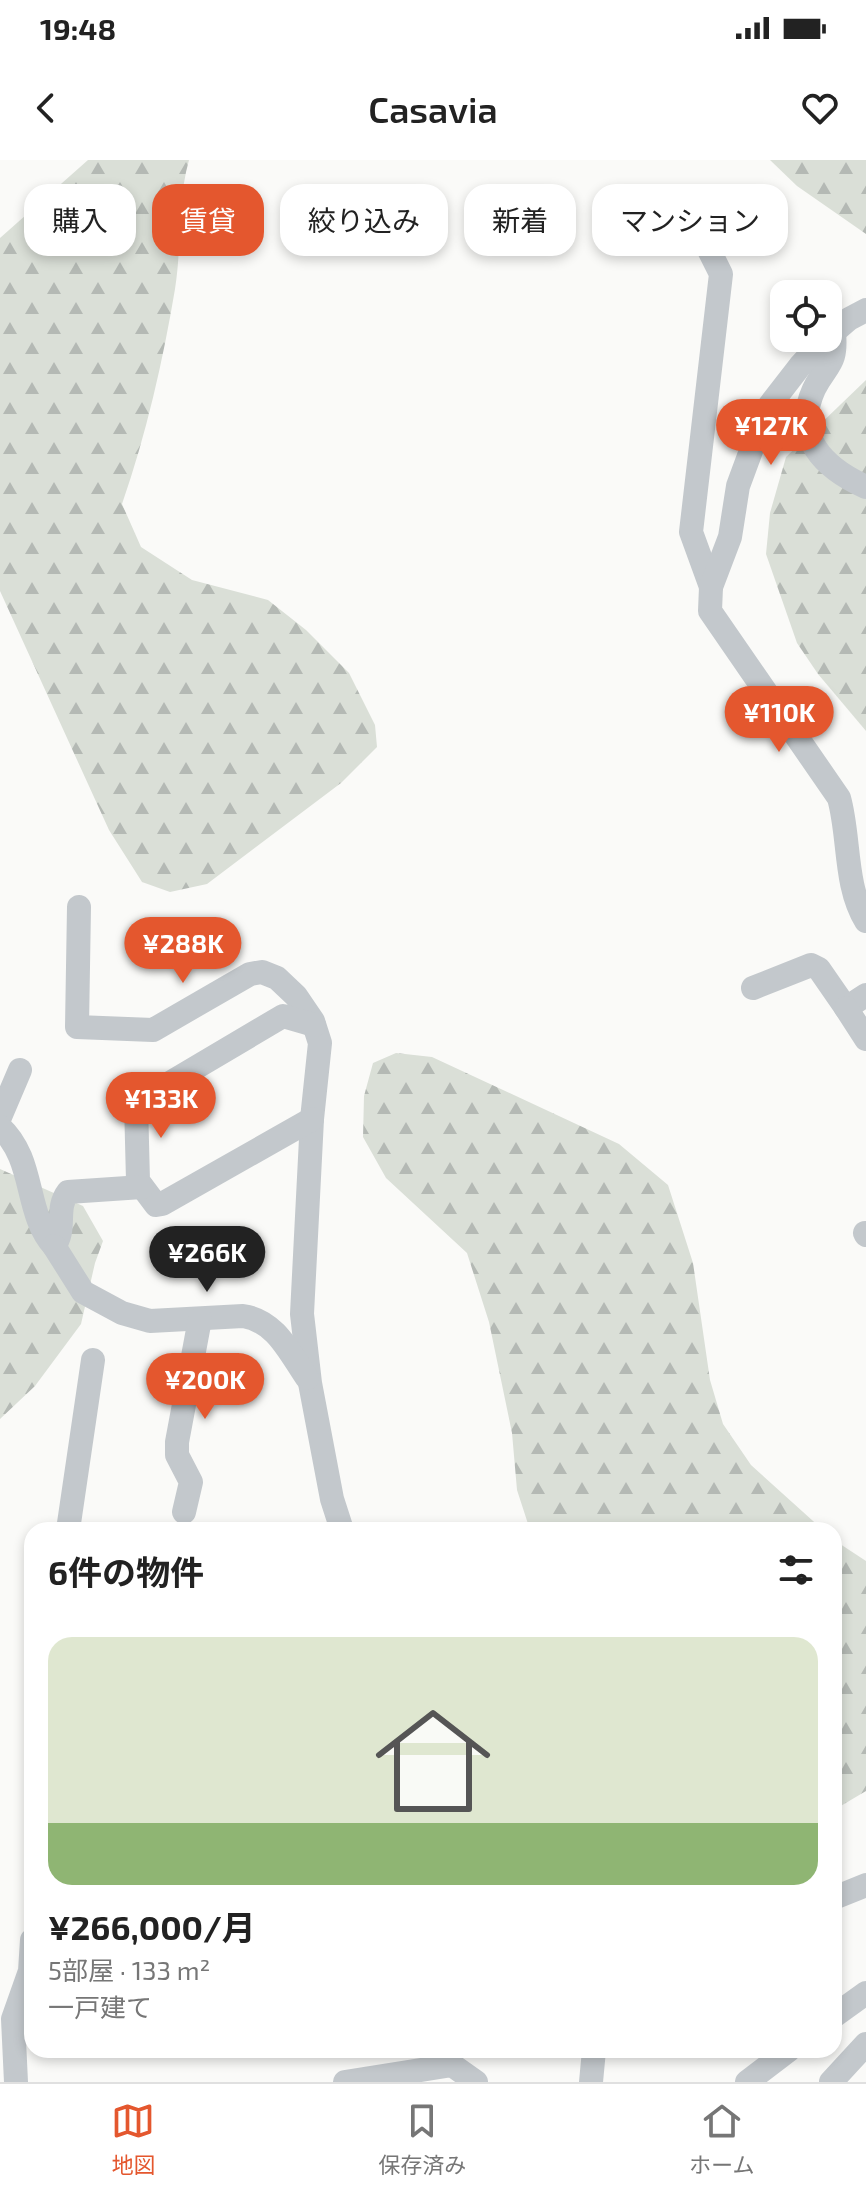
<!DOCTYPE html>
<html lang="ja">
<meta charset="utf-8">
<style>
:root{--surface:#fff;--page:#f2f2f2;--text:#222;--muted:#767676;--line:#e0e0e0;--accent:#e4572e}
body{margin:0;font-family:"Exo 2","Noto Sans JP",sans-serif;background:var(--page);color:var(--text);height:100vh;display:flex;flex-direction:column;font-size:30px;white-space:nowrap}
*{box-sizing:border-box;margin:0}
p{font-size:26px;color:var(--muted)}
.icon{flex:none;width:44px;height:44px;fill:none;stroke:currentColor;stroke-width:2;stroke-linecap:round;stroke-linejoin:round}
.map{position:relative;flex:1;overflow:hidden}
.drawer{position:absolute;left:24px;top:1362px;width:818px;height:536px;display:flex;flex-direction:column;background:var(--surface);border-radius:24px;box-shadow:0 4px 12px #0003}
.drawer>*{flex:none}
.hud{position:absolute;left:24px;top:24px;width:818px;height:72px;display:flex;gap:16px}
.controls{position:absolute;left:770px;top:120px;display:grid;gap:16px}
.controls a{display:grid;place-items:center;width:72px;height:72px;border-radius:16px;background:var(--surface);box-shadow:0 4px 12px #0003;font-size:40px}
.price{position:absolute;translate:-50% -68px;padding:0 18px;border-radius:28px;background:var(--accent);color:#fff;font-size:26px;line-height:52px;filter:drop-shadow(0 2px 4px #0008)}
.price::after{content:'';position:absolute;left:50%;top:48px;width:24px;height:18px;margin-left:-12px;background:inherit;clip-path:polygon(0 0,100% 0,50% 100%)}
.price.current{background:#222;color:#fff}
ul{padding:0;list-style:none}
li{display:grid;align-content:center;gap:16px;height:424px;padding:0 24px}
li+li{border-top:2px solid var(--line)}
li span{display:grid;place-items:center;height:248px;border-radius:24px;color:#555}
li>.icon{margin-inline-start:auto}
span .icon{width:144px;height:144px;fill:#fffc;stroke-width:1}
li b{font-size:34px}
h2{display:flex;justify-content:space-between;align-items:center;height:96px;padding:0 24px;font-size:34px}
.pill{padding:0 28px;border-radius:24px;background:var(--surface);box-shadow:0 4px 12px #0003;font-size:28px;line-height:72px}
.pill.current{background:var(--accent);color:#fff}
.status{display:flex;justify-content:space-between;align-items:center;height:56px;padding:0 40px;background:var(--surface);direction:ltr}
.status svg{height:22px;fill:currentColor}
header{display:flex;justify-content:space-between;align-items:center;height:104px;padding:0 24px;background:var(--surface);font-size:36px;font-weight:600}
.tab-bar{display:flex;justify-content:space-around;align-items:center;height:112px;border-top:2px solid var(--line);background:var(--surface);font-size:22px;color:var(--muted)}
.tab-bar a{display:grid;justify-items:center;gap:4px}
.tab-bar .current{color:var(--accent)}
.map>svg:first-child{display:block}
.forest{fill:url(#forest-firs)}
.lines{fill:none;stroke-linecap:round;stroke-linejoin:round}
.minor{stroke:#c3c8cc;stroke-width:24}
</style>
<div class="status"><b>19:48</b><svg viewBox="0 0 49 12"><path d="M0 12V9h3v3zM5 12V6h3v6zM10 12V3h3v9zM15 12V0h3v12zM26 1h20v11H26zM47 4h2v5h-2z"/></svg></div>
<header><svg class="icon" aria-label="back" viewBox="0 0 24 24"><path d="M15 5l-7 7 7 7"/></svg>Casavia<svg class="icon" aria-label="heart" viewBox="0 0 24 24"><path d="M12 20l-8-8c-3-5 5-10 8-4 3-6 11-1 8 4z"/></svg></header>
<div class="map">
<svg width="866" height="1922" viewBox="0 0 866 1922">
<defs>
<pattern id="forest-firs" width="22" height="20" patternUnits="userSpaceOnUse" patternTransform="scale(2)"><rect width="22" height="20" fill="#dadfd7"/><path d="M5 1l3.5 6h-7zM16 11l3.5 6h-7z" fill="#b4b9b4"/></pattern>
</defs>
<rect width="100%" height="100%" fill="#fafaf8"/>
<g class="forest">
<path d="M88,0H189C177,42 182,86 175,129C163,201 146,275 122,344L141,387L192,420L268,440L306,470L349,513L375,565L377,587L341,623L207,724L170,732L142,722L109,670L0,431V78Z"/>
<polygon points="770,0 866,0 866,74 797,26"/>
<polygon points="866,220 866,571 818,514 797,483 766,394 770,353 786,297"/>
<polygon points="396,893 432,897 619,984 668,1025 693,1103 710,1220 723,1264 751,1305 823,1370 530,1370 517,1330 512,1273 489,1162 467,1093 386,1018 363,977 364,936 373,903"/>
<polygon points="0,1009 83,1046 103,1081 95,1103 81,1164 35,1226 0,1259"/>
<polygon points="834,1380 866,1401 866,1631 834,1650"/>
</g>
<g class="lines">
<g class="minor">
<polyline points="704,65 708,88 721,114 691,372 711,427"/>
<path d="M834,172C837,206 827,203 814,229C792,277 824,308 866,327"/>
<polyline points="828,177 849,159 866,150"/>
<path d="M826,178L800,206L766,250L738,326L730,377L711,427L710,451L839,638C850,677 844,725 866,761"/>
<polyline points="79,747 77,867 153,870 250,814 262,812 277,818 296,836 313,861 320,883 312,959 302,1154 310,1223 332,1339 342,1370"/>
<polyline points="753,828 811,805 819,809 846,848 866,835"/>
<polyline points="846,848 866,879"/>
<polyline points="0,957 20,910"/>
<polyline points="312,959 162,1044 156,1045 138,1021 136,943 283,856 314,865"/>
<path d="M0,967C36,1000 24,1053 54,1086C67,1069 55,1049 68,1032L142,1027"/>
<polyline points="865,1073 866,1075"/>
<path d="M54,1086L83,1132L122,1153L150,1161L243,1156C276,1161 289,1192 307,1218"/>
<polyline points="184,1352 191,1322 177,1295 177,1282 200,1159"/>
<polyline points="68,1370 93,1200"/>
<polyline points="834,1738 866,1725"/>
<polyline points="834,1856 866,1833"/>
<polyline points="16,1922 13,1859 30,1811 32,1780"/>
<polyline points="345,1922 452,1905 476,1922"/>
<polyline points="591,1922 594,1890"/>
<polyline points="747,1922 789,1890"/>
<polyline points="831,1922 866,1884"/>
</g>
</g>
</svg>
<div class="controls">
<a><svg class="icon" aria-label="locate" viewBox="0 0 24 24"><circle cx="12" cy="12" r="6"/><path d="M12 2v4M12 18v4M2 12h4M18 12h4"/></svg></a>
</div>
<b class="price" style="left:771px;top:307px">¥127K</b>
<b class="price" style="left:779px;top:594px">¥110K</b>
<b class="price" style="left:183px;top:825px">¥288K</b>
<b class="price" style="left:161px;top:980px">¥133K</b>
<b class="price current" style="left:207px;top:1134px">¥266K</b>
<b class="price" style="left:205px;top:1261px">¥200K</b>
<div class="hud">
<a class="pill">購入</a>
<a class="pill current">賃貸</a>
<a class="pill">絞り込み</a>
<a class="pill">新着</a>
<a class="pill">マンション</a>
</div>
<section class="drawer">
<h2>6件の物件<svg class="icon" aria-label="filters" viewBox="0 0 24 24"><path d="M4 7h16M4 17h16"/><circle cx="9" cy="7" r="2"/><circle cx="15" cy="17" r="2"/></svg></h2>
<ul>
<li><span style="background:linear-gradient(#dfe7d0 75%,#8fb573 0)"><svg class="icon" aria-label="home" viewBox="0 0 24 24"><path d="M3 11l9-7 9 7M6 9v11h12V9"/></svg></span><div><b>¥266,000/月</b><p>5部屋 · 133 m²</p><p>一戸建て</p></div></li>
</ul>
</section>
</div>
<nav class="tab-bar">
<a class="current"><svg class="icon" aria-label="map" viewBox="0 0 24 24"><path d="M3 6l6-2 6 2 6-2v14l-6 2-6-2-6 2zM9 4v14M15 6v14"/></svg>地図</a>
<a><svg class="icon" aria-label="saved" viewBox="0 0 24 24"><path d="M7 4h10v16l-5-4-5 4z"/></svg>保存済み</a>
<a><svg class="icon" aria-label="home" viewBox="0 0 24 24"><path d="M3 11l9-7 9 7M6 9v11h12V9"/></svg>ホーム</a>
</nav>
